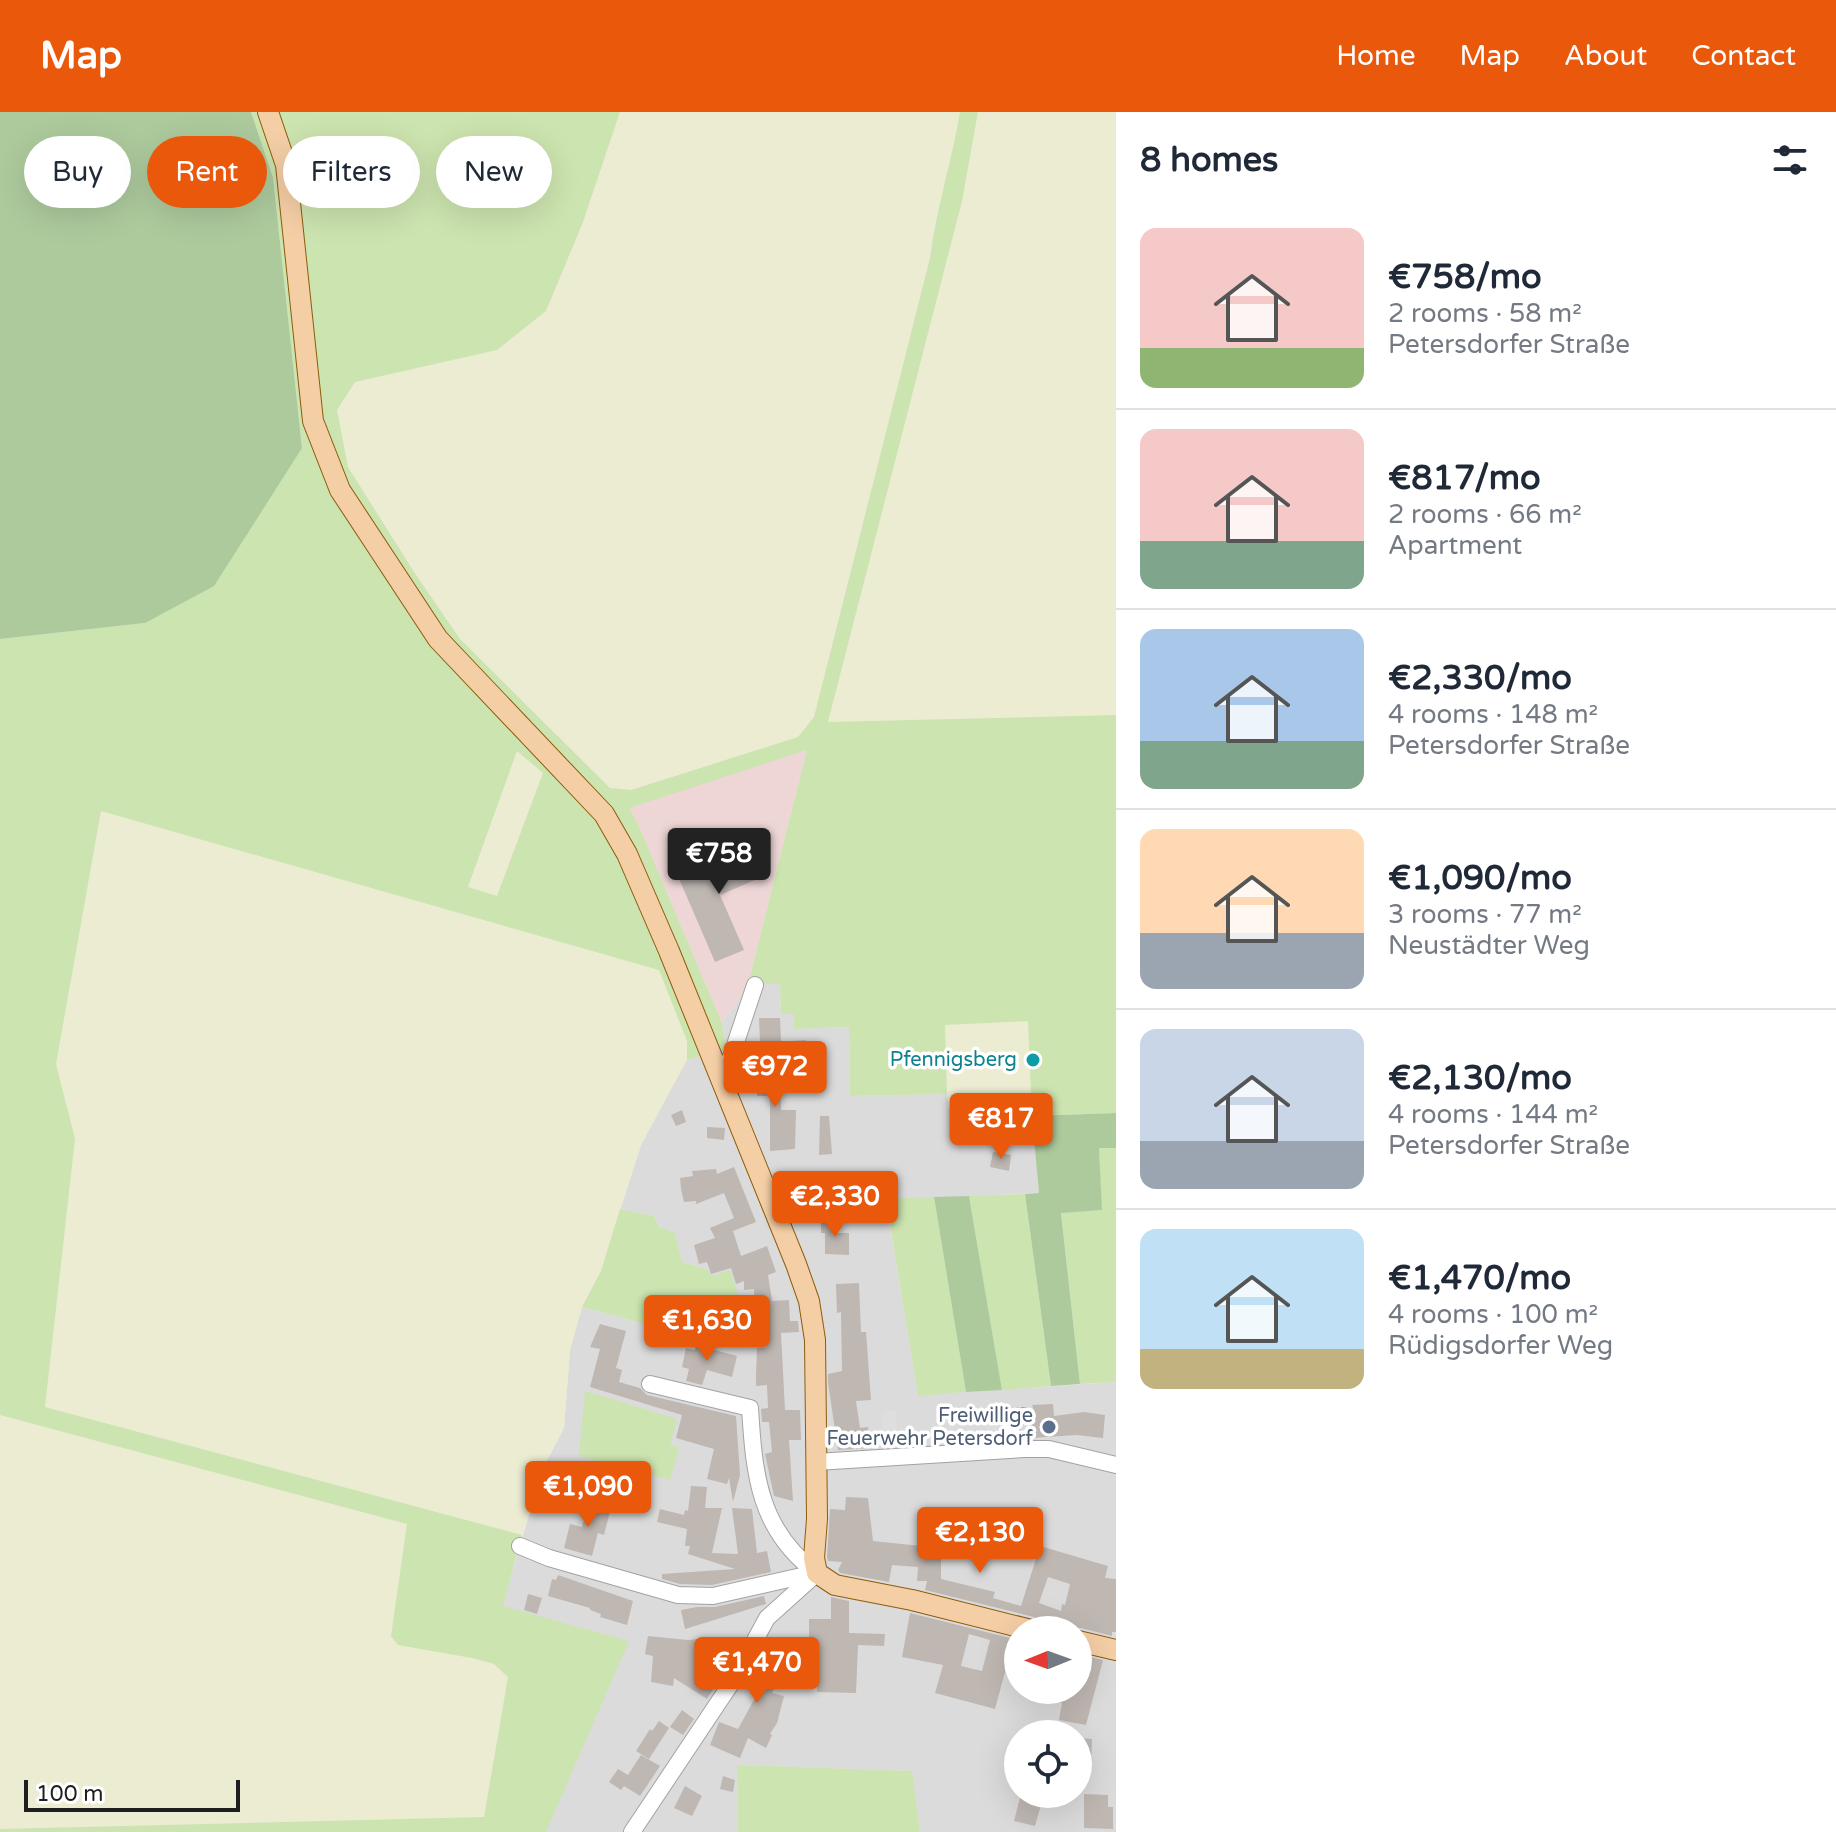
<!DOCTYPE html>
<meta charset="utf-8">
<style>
:root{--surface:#fff;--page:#f2f2f3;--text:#1f2937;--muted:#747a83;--line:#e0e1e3;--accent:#ea580c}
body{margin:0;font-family:"Varela Round",sans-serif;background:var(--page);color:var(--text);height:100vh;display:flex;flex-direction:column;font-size:30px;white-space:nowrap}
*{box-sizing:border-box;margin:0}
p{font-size:26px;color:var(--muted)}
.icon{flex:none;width:44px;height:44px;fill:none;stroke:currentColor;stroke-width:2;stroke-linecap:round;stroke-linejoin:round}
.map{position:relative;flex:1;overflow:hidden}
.sheet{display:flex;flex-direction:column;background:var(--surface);width:720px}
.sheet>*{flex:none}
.top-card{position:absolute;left:24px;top:24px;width:760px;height:72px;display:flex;gap:16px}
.needle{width:52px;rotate:269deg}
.fabs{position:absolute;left:1004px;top:1504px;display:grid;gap:16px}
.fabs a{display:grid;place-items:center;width:88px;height:88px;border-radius:50%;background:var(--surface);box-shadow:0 8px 32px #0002;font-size:40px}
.scale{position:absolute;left:24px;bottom:20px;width:216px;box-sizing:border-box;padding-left:8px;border:4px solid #1e1e1e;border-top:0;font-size:22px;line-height:28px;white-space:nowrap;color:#1e1e1e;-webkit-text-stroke:6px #fff;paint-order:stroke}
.price{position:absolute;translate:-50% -68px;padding:0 18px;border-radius:8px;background:var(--accent);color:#fff;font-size:26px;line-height:52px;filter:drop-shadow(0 2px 4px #0008)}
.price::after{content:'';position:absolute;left:50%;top:48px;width:24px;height:18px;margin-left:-12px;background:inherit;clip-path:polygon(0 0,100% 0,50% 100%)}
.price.on{background:#222;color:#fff}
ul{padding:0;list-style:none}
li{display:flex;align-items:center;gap:24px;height:200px;padding:0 24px}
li+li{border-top:2px solid var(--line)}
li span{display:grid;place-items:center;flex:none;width:224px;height:160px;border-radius:16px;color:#555}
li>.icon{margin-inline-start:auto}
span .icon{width:96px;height:96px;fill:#fffc;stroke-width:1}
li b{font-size:34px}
h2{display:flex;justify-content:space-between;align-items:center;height:96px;padding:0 24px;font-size:34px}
.tag{padding:0 28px;border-radius:36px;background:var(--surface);box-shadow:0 8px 32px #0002;font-size:28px;line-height:72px}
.tag.on{background:var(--accent);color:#fff}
header{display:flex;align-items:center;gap:48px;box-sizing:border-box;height:112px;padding:0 40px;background:var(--accent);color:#fff}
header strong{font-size:38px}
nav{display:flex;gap:44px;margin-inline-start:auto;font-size:28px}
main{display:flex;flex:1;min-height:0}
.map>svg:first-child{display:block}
.residential{fill:#dcdbdc;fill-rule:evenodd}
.commercial{fill:#eed6d6}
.farmland{fill:#ebecd2}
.grass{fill:#cce4af;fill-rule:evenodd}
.forest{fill:#adca9d}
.parking{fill:#dedede}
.building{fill:#bfb7b2;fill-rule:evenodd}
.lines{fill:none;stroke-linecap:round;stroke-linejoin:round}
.minor-casing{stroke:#a2a2a2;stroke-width:18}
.major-casing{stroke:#8d5c0c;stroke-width:22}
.minor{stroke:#fff;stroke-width:16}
.major{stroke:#f4cea5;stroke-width:20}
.culture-dot{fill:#0f9aa8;stroke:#fff;stroke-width:3}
.service-dot{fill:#5c6f8a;stroke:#fff;stroke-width:3}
.labels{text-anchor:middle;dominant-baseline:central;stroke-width:7;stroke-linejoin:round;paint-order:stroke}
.culture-label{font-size:20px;fill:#0d838f;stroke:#fff;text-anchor:end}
.service-label{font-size:20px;fill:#4e5e75;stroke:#fff;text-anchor:end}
</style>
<header>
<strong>Map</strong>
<nav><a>Home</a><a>Map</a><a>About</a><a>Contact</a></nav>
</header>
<main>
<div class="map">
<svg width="1116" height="1720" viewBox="0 0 1116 1720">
<rect width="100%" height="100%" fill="#eeebe5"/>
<path class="residential" d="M748,872H780L781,902H794L795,917L849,915L850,984L947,982L949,996L1032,993L1039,1081L886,1088L918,1283L1116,1270V1720H920L911,1659L737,1653L738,1720H546L553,1701L502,1494L543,1356L564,1316L570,1238L582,1195L740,1237L707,1157L682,1150L675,1122L659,1115L654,1104L620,1097L641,1033L663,988L687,948L726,936L722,911ZM1018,1518H1078V1578H1018ZM1018,1622H1078V1682H1018Z"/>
<polygon class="commercial" points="807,638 748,872 722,911 639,714 628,695"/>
<g class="farmland">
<polygon points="620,0 960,0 952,48 934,114 930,146 814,606 798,625 630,678 610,676 460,527 414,460 348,355 337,298 355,270 497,238 546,199 583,110"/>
<polygon points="978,0 1116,0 1116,603 828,610 962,89"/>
<polygon points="518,638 543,661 498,784 468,776"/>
<polygon points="101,699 659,858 687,929 687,948 641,1033 601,1159 582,1195 570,1238 564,1316 543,1356 522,1423 45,1295 75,1027 56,952"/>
<polygon points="1029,909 1032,993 948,996 945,913"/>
<polygon points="0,1303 407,1412 391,1524 494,1552 508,1565 484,1705 0,1717"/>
</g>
<g class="grass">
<path d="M251,0H620L583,110L546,199L497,238L355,270L337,298L348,355L414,460L460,527L610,676L631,678L798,625L814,605L930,146C936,97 952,49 960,0H978L962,89L828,610L1116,603V1001L1032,1004L1028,909L945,913L947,982L850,984L849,915L794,917V902H781L780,872H748L807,638L629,696L639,714L722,911L726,936L687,948V929L659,858L101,699L56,952L75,1027L45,1295L522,1423L503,1494L629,1529L546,1720H0V1717L484,1705L508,1565L494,1552L472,1546L398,1533L391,1524L407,1412L0,1303V527L145,511L302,336L273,65ZM517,639L543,661L497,784L468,775Z"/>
<polygon points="1099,1036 1116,1036 1116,1270 1080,1272 1061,1100 1101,1098"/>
<polygon points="1025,1082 1051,1274 1002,1278 969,1084"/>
<polygon points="934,1085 966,1280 918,1284 886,1087"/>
<polygon points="620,1097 654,1104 659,1115 675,1121 682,1150 707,1157 711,1164 730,1158 747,1210 739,1237 582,1195 601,1159"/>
<polygon points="585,1279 677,1307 670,1333 679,1336 670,1368 579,1344"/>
<polygon points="737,1653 912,1659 920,1720 738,1720"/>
</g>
<g class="forest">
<polygon points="0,0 251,0 273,65 302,336 214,474 145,511 0,527"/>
<polygon points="1116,1001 1116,1036 1099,1036 1102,1098 1061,1101 1080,1272 1051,1274 1025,1082 1039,1081 1032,1004"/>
<polygon points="969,1084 1002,1278 966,1280 934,1085"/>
</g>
<g class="parking">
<polygon points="997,1296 998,1324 986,1325 984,1297"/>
<polygon points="896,1298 899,1340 885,1341 881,1300"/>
</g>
<g class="building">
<polygon points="749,731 764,764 720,783 744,838 715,850 677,762"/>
<polygon points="759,906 780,906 781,929 760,930"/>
<polygon points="806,928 809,967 795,968 793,929"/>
<polygon points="744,960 780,960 781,998 796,998 795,1037 770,1039 770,984 757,984 757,976 744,976"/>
<polygon points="682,998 686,1010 676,1014 671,1003"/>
<polygon points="820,1004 829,1004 832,1042 819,1043"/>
<polygon points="707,1015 725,1016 724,1028 707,1026"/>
<polygon points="993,1040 1011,1043 1009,1059 990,1055"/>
<polygon points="734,1055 756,1110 733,1119 741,1144 767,1134 776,1160 768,1163 772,1189 789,1188 790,1209 798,1209 799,1220 781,1221 785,1298 800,1298 801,1328 789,1328 793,1389 774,1384 765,1342 772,1340 769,1310 762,1310 761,1297 768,1296 767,1273 756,1274 756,1263 757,1236 766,1235 764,1193 755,1194 754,1177 744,1178 744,1169 736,1172 731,1156 711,1162 707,1150 699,1152 694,1133 715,1126 710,1116 734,1106 724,1081 696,1092 696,1089 684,1090 681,1077 680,1066 693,1064 692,1059 716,1057 717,1062"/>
<polygon points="821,1108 835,1108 835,1121 849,1121 849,1143 825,1142 825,1121 821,1121"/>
<polygon points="859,1171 861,1220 866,1220 871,1288 856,1289 860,1316 868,1315 870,1336 838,1338 828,1271 828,1262 842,1259 841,1200 837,1201 836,1172"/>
<polygon points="600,1212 626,1219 616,1256 622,1258 619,1270 640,1276 647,1283 736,1304 740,1363 733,1390 729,1366 727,1372 707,1367 714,1337 676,1326 682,1303 590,1275 600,1237 590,1235"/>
<polygon points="696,1233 737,1244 732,1265 707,1258 702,1273 686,1269 689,1257 682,1255 686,1236 695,1238"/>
<polygon points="1053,1292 1054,1304 1084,1300 1105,1303 1103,1326 1077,1323 1031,1326 1030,1314 1036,1304 1032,1293"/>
<polygon points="583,1353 605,1359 599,1379 578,1373"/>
<polygon points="691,1374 707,1375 705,1396 722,1396 712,1441 738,1442 732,1396 752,1397 757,1441 767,1439 771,1460 712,1473 680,1472 662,1467 662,1462 735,1457 688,1442 690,1434 685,1434 687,1417 657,1410 660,1397 684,1403 685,1398 688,1399"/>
<path d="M846,1385L868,1386L873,1429L921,1434V1428H941V1467L995,1480L993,1486L1021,1494L1040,1434L1108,1454L1105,1466L1116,1467V1520H1112V1524L1081,1516L1047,1518L1034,1505L925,1478L927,1469H917L918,1455L892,1453L889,1470L840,1461L838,1458L842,1450L828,1449L827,1445L830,1397L845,1398ZM1048,1465L1070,1472L1065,1493L1062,1492L1061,1499L1039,1491Z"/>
<polygon points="589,1389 611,1395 604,1423 598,1421 592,1444 564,1436 570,1412 582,1415"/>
<polygon points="558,1463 633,1489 627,1513 600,1505 601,1502 590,1498 590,1496 548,1484 552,1467 556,1468"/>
<polygon points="528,1482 542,1486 537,1502 524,1498"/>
<polygon points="764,1484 766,1492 685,1517 681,1498 697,1495 715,1495"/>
<polygon points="831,1485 849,1489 849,1521 885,1522 884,1534 858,1533 856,1581 817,1580 818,1535 809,1535 809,1507 831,1507"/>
<path d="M910,1501L1014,1527L995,1597L935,1581L943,1553L902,1545ZM969,1522L990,1528L982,1559L961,1554Z"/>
<polygon points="648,1524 688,1528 725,1525 740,1534 707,1587 674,1566 673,1574 651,1570 653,1544 645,1542"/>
<polygon points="776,1529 789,1536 781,1551 786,1553 772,1581 784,1584 777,1611 770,1622 772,1623 766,1636 748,1626 740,1646 710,1633 719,1610 738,1617 761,1575 746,1568 766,1532 773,1535"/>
<polygon points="1078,1542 1103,1548 1086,1613 1059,1608 1062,1591 1026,1584 1026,1578 1078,1578"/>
<polygon points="682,1598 694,1607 683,1623 670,1615"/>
<polygon points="659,1609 669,1616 649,1647 636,1639 650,1617 652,1619"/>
<polygon points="1078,1626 1092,1627 1091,1656 1078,1654"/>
<polygon points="641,1643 660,1654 640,1684 624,1674 621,1678 609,1670 618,1657 628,1663"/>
<polygon points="723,1664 735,1668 733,1680 720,1677"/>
<polygon points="685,1674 702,1684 692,1704 674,1696"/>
<polygon points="1021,1682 1044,1682 1035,1714 1014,1709"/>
<polygon points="1084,1682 1108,1683 1108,1695 1113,1695 1113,1717 1084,1716"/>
</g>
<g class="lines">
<g class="minor-casing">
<g id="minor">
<polyline points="718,957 730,948 755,873"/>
<path d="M650,1272L750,1296C754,1362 759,1419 817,1461"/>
<polyline points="1003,1338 1012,1324 1010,1305 1025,1304"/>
<polyline points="816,1350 1024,1337 1049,1337 1116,1353"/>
<polyline points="520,1434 549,1446 678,1483 713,1484 815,1461"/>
<polyline points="632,1720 734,1567 767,1506 817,1461"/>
</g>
</g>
<g class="major-casing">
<g id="major">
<polyline points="268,0 286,53 313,309 340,378 438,527 604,702 627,742 669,839 796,1152 809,1189 815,1228 817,1407 814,1446 817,1461 835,1473 912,1488 1031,1518"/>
<polyline points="1078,1529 1116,1538"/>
</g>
</g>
<use href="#minor" class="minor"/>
<use href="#major" class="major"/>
</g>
<circle class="culture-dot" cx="1033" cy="948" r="8"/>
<circle class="service-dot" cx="1049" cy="1315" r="8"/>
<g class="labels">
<g class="culture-label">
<text x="1017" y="948">Pfennigsberg</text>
</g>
<g class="service-label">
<text x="1033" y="1304">Freiwillige<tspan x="1033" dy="23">Feuerwehr Petersdorf</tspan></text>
</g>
</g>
</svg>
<div class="fabs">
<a><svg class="needle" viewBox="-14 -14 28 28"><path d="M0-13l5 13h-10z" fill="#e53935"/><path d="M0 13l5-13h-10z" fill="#747a83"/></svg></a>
<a><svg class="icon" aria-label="locate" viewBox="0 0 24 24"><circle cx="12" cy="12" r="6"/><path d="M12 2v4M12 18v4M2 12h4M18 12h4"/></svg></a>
</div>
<div class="scale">100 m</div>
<b class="price on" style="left:719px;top:784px">€758</b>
<b class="price" style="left:775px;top:997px">€972</b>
<b class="price" style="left:1001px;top:1049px">€817</b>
<b class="price" style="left:835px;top:1127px">€2,330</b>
<b class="price" style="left:707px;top:1251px">€1,630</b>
<b class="price" style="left:588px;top:1417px">€1,090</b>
<b class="price" style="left:980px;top:1463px">€2,130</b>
<b class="price" style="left:757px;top:1593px">€1,470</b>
<div class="top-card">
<a class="tag">Buy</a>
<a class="tag on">Rent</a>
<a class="tag">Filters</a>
<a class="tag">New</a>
</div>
</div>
<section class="sheet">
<h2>8 homes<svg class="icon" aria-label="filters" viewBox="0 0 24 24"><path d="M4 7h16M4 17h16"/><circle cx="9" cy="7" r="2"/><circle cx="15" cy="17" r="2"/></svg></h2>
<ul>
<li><span style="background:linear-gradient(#f6c9c9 75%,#8fb573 0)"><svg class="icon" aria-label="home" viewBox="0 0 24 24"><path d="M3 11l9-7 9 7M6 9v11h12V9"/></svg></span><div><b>€758/mo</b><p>2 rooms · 58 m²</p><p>Petersdorfer Straße</p></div></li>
<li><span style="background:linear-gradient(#f6c9c9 70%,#7fa58c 0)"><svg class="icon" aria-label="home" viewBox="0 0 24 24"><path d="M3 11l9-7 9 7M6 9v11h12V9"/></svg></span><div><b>€817/mo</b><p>2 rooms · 66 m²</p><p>Apartment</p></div></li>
<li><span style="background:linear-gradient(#a9c7e8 70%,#7fa58c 0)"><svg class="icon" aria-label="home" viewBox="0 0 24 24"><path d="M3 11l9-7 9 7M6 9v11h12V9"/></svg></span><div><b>€2,330/mo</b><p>4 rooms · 148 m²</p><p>Petersdorfer Straße</p></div></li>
<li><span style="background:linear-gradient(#ffd9b3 65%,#9aa5b1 0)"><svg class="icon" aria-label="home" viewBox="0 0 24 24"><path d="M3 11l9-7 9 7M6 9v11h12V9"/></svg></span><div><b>€1,090/mo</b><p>3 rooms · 77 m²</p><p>Neustädter Weg</p></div></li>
<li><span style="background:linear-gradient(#c9d6e8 70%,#9aa5b1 0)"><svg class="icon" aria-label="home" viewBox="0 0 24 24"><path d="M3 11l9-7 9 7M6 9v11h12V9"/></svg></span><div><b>€2,130/mo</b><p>4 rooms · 144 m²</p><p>Petersdorfer Straße</p></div></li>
<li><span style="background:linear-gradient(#bfe0f5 75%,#c2b280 0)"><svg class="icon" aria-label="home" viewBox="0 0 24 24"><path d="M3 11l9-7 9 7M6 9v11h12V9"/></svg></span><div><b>€1,470/mo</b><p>4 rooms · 100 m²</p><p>Rüdigsdorfer Weg</p></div></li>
</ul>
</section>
</main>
